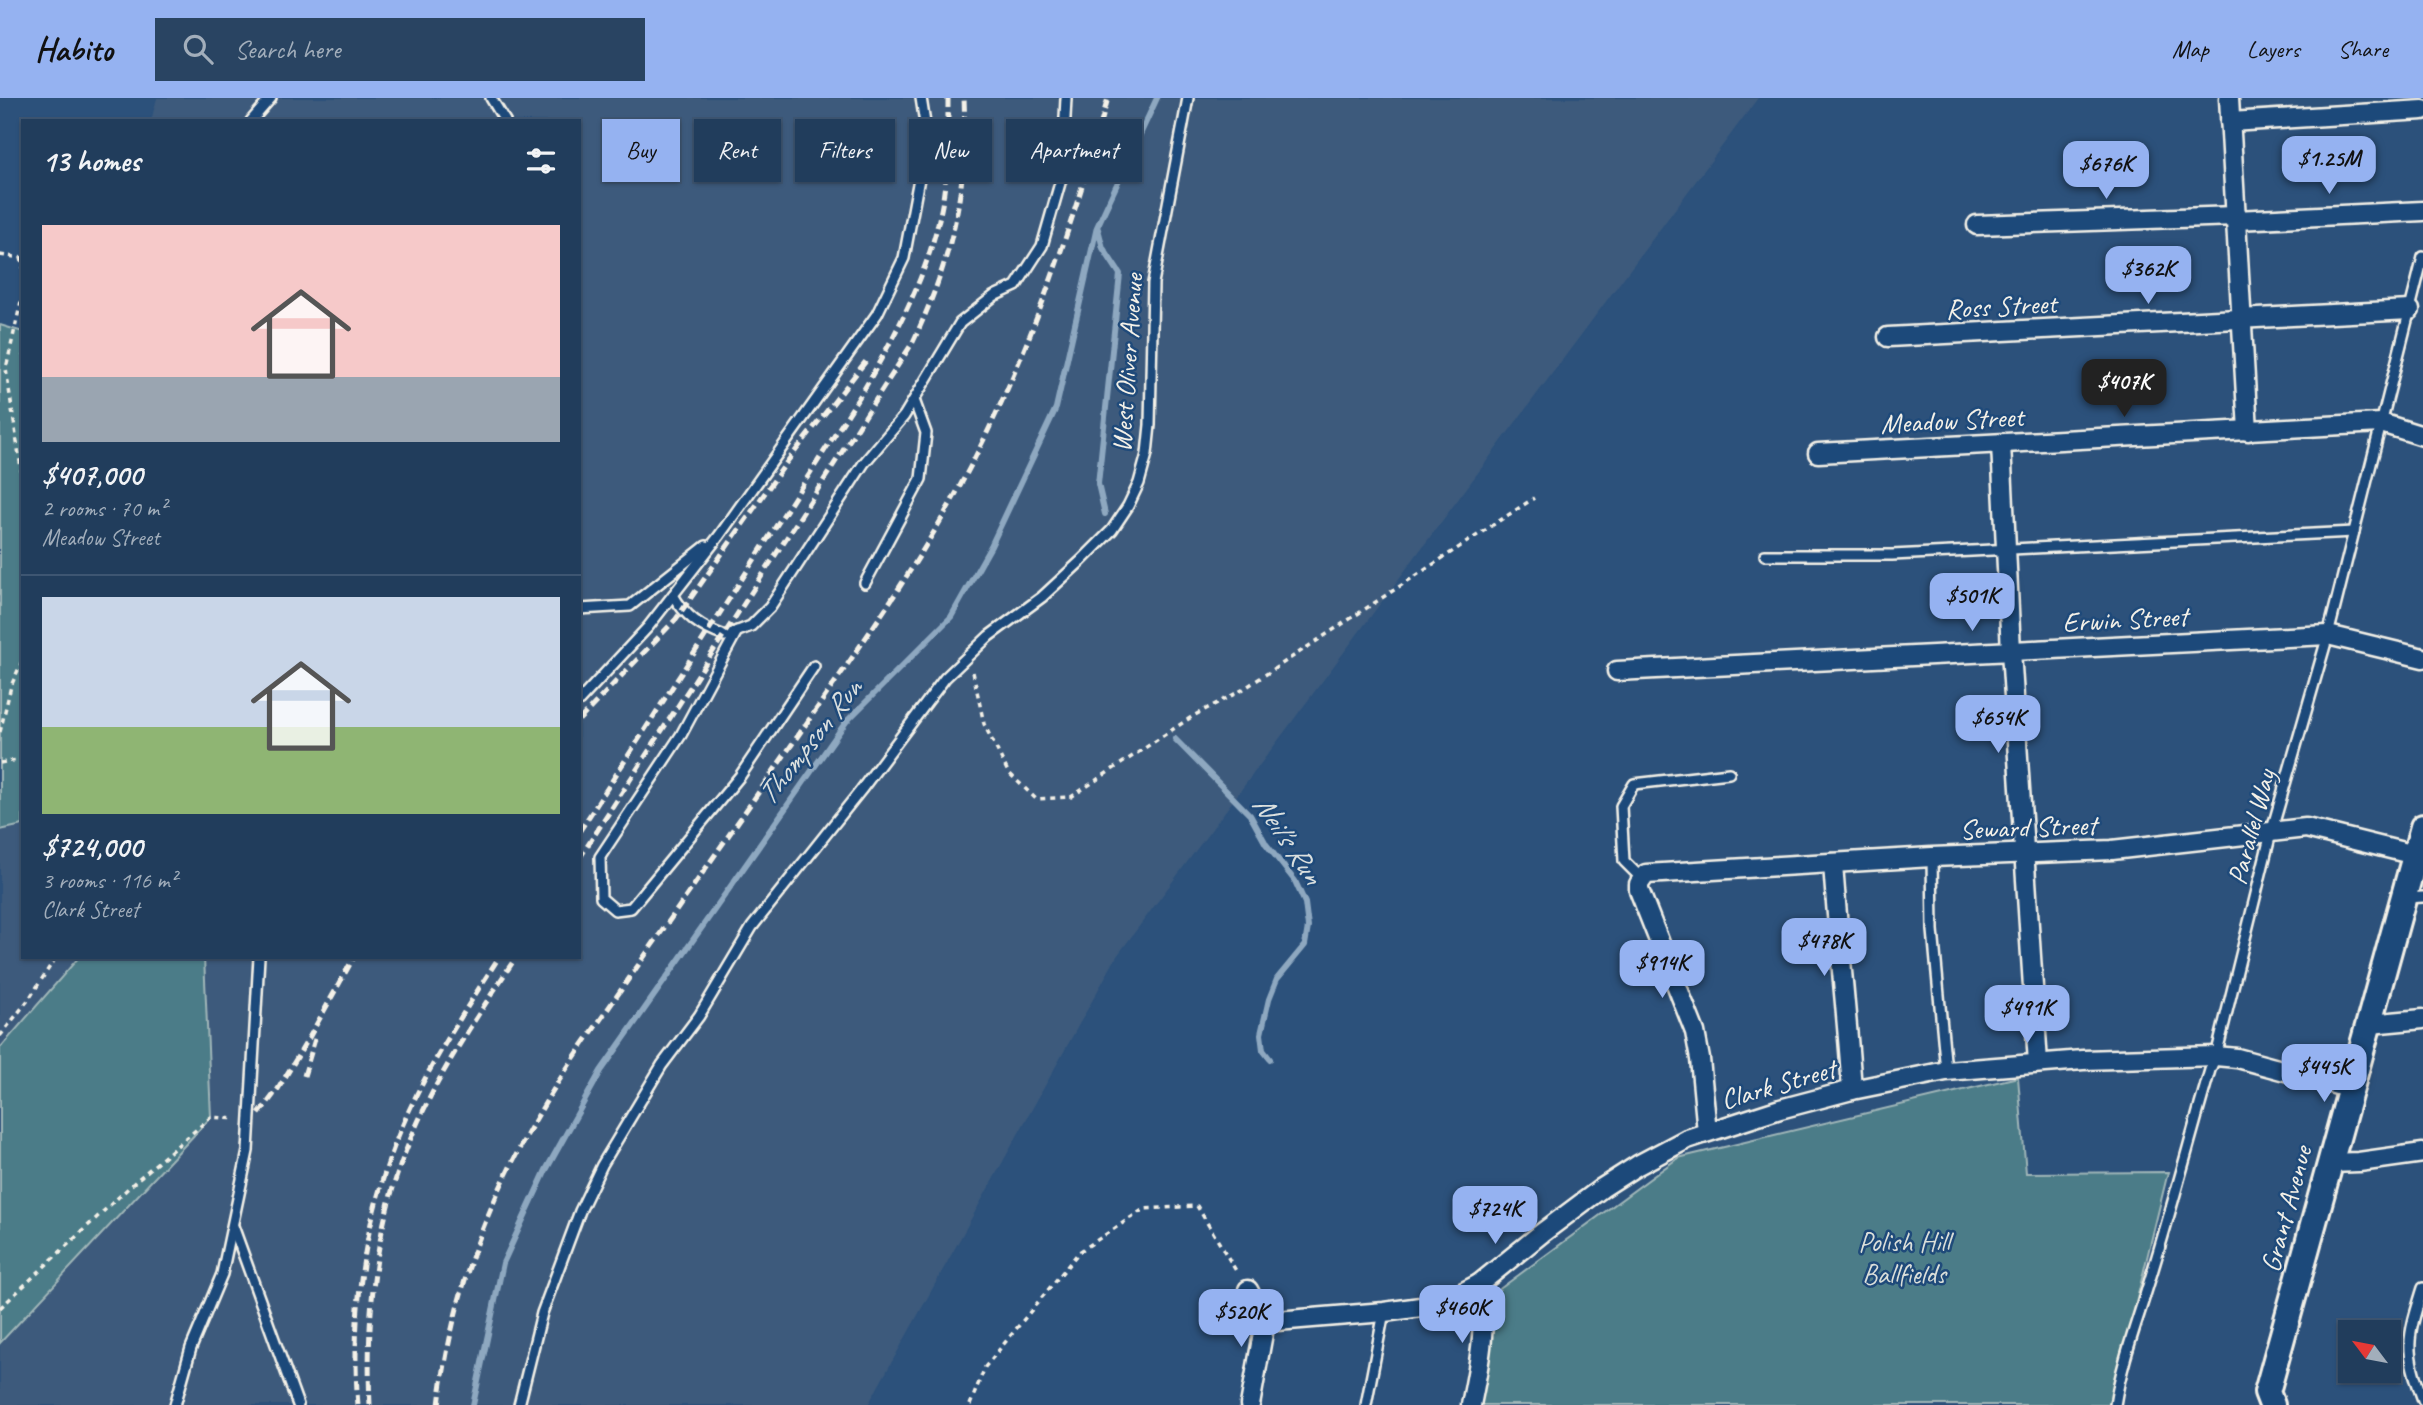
<!DOCTYPE html>
<meta charset="utf-8">
<style>
:root{--surface:#213d5c;--page:#294462;--text:#f1f3f6;--muted:#a2aebb;--line:#3e5672;--accent:#95b2f1}
body{margin:0;font-family:Caveat,sans-serif;background:var(--page);color:var(--text);height:100vh;display:flex;flex-direction:column;font-size:26px;white-space:nowrap}
*{box-sizing:border-box;margin:0}
p{font-size:23px;color:var(--muted)}
.icon{flex:none;width:38px;height:38px;fill:none;stroke:currentColor;stroke-width:2;stroke-linecap:round;stroke-linejoin:round}
.map{position:relative;flex:1;overflow:hidden}
.details{position:absolute;left:21px;top:21px;width:560px;height:840px;display:flex;flex-direction:column;background:var(--surface);border-radius:0px;box-shadow:0 2px 5px #0004,0 0 0 2px var(--line)}
.details>*{flex:none}
.top-card{position:absolute;left:602px;top:21px;width:665px;height:63px;display:flex;gap:14px}
.needle{width:46px;rotate:302deg}
.controls{position:absolute;left:2338px;top:1222px;display:grid;gap:14px}
.controls a{display:grid;place-items:center;width:63px;height:63px;border-radius:0px;background:var(--surface);box-shadow:0 2px 5px #0004,0 0 0 2px var(--line);font-size:35px}
.price{position:absolute;translate:-50% -60px;padding:0 16px;border-radius:14px;background:var(--accent);color:#111;font-size:23px;line-height:46px;filter:drop-shadow(0 2px 4px #0008)}
.price::after{content:'';position:absolute;left:50%;top:42px;width:21px;height:16px;margin-left:-10px;background:inherit;clip-path:polygon(0 0,100% 0,50% 100%)}
.price.on{background:#222;color:#fff}
ul{padding:0;list-style:none}
li{display:grid;align-content:center;gap:14px;height:371px;padding:0 21px}
li+li{border-top:2px solid var(--line)}
li span{display:grid;place-items:center;height:217px;border-radius:0px;color:#555}
li>.icon{margin-inline-start:auto}
span .icon{width:126px;height:126px;fill:#fffc;stroke-width:1}
li b{font-size:30px}
h2{display:flex;justify-content:space-between;align-items:center;height:84px;padding:0 21px;font-size:30px}
.tag{padding:0 24px;border-radius:0px;background:var(--surface);box-shadow:0 2px 5px #0004,0 0 0 2px var(--line);font-size:24px;line-height:63px}
.tag.on{background:var(--accent);color:#111}
header{display:flex;align-items:center;gap:42px;box-sizing:border-box;height:98px;padding:0 35px;background:var(--accent);color:#111}
header strong{font-size:33px}
nav{display:flex;gap:38px;margin-inline-start:auto;font-size:24px}
.search{width:490px;height:63px;background:var(--page);display:flex;align-items:center;gap:18px;box-sizing:border-box;padding:0 24px;border-radius:0px;color:var(--muted);font-size:26px}
.map>svg:first-child{display:block}
.built{fill:#3c5a7c}
.green{fill:#4c7c88;stroke:#a0b6b8;stroke-width:2}
.lines{fill:none;stroke-linecap:round;stroke-linejoin:round}
.stream{stroke:#8ea8c0;stroke-width:6}
.lane-casing{stroke:#f4f1e8;stroke-width:14}
.street-casing{stroke:#f4f1e8;stroke-width:23}
.secondary-casing{stroke:#f4f1e8;stroke-width:30}
.path{stroke:#f4f1e8;stroke-width:3.5;stroke-dasharray:5 5;stroke-linecap:butt}
.lane{stroke:#1f4a7a;stroke-width:9}
.street{stroke:#1f4a7a;stroke-width:18}
.secondary{stroke:#1f4a7a;stroke-width:24}
.rail{stroke:#f4f1e8;stroke-width:5;stroke-dasharray:10 5;stroke-linecap:butt}
.labels{text-anchor:middle;dominant-baseline:central;stroke-width:5;stroke-linejoin:round;paint-order:stroke}
.street-label{font-size:28px;fill:#f4f1e8;stroke:#1f4a7a}
.park-label{font-size:28px;fill:#dbdfda;stroke:#1f4a7a}
.water-label{font-size:30px;font-style:italic;fill:#dadfde;stroke:#1f4a7a}
</style>
<header>
<strong>Habito</strong>
<div class="search"><svg class="icon" aria-label="search" viewBox="0 0 24 24"><circle cx="10" cy="10" r="6"/><path d="M15 15l6 6"/></svg>Search here</div>
<nav><a>Map</a><a>Layers</a><a>Share</a></nav>
</header>
<div class="map">
<svg width="2423" height="1307" viewBox="0 0 2423 1307">
<rect width="100%" height="100%" fill="#2c517b"/>
<filter id="ink" filterUnits="userSpaceOnUse"><feTurbulence type="fractalNoise" baseFrequency=".0143" numOctaves="2"/><feDisplacementMap in="SourceGraphic" scale="14" xChannelSelector="R" yChannelSelector="G"/><feConvolveMatrix kernelMatrix="1 2 1 2 8 2 1 2 1" color-interpolation-filters="sRGB"/></filter>
<g filter="url(#ink)">
<g class="built">
<polygon points="157,0 1758,0 1117,858 868,1307 0,1307 0,1245 211,1019 204,859 579,859 579,23 151,23"/>
<polygon points="23,727 23,859 79,859 0,950 0,732"/>
</g>
<g class="green">
<polygon points="0,227 23,234 23,727 0,732"/>
<polygon points="79,859 204,859 211,1019 0,1245 0,950"/>
<polygon points="2018,979 2026,1075 2168,1074 2111,1307 1480,1307 1497,1193 1678,1060"/>
</g>
<g class="lines">
<g class="stream">
<polyline points="1098,131 1103,150 1120,176 1098,386 1105,416"/>
<polyline points="1175,641 1250,717 1266,746 1295,783 1305,805 1308,829 1305,847 1277,881 1269,901 1261,936 1263,952 1270,961"/>
<polyline points="473,1307 503,1165 546,1072 601,973 846,624 951,519 991,448 1056,310 1097,129 1157,0"/>
</g>
<g class="lane-casing">
<g id="lane">
<polyline points="491,0 505,23"/>
<polyline points="251,23 271,0"/>
<polyline points="1765,457 1892,457 2354,434"/>
<polyline points="865,485 921,381 926,335 914,302"/>
<path d="M673,497C685,518 701,530 725,538L751,528L770,509L864,365L904,318L960,225L994,198L1016,188L1042,148L1062,78L1066,0"/>
<polyline points="579,511 630,508 706,448"/>
<polyline points="737,533 681,637 600,759 601,800 615,812 631,810 740,678 814,568"/>
<polyline points="579,603 648,529 719,438 877,216 904,160 927,38 921,0"/>
<polyline points="1932,759 1933,832 1946,973"/>
<polyline points="1641,780 1624,763 1621,708 1634,686 1729,675"/>
<polyline points="2405,800 2423,799"/>
<polyline points="233,1128 298,1307"/>
<path d="M2423,1190C2407,1242 2404,1250 2423,1302"/>
<polyline points="175,1307 191,1250 222,1176 248,1053 259,859"/>
<polyline points="519,1307 542,1215 580,1113 602,1067 662,967 699,918 752,829 861,692 945,580 989,538 1042,499 1081,463 1112,432 1128,408 1139,385 1147,356 1150,327 1153,185 1188,0"/>
<polyline points="1366,1307 1384,1214"/>
<path d="M2115,1307C2122,1262 2138,1222 2151,1178C2172,1110 2190,1041 2210,972L2216,958L2271,735L2328,537L2423,159"/>
</g>
</g>
<g class="street-casing">
<g id="street">
<polyline points="2229,0 2248,333"/>
<polyline points="2230,24 2423,12"/>
<polyline points="2236,122 2423,113"/>
<polyline points="1977,127 2236,118"/>
<polyline points="1888,239 2410,212"/>
<polyline points="2001,346 2011,553 2038,965"/>
<polyline points="1818,355 2381,325 2423,338"/>
<polyline points="1617,573 2328,537 2423,560"/>
<path d="M1833,765C1838,841 1847,916 1852,992"/>
<polyline points="2370,926 2423,921"/>
<polyline points="1707,1034 1700,961 1695,934 1639,792 1639,786 1646,776 1932,759 2112,752 2306,730 2415,757"/>
<polyline points="2329,1065 2359,1064 2423,1055"/>
<polyline points="1248,1192 1265,1224 1250,1307"/>
<polyline points="1265,1224 1384,1214 1428,1208 1452,1200 1479,1186 1542,1135 1602,1090 1638,1067 1687,1041 1780,1011 1852,992 1946,973 2083,962 2216,958 2237,960 2352,991"/>
<path d="M1471,1307C1479,1267 1488,1226 1479,1186"/>
</g>
</g>
<g class="secondary-casing">
<polyline id="secondary" points="2272,1307 2267,1294 2423,729"/>
</g>
<g class="path">
<polyline points="0,157 23,160"/>
<polyline points="21,159 23,170"/>
<polyline points="23,194 6,271 23,384"/>
<polyline points="973,574 984,626 1008,674 1036,701 1071,699 1193,618 1242,592 1534,400"/>
<polyline points="0,634 11,588 23,561"/>
<polyline points="0,665 23,661"/>
<polyline points="0,938 29,901 56,859"/>
<polyline points="0,1210 138,1081 211,1019 236,1021"/>
<polyline points="970,1307 985,1269 1079,1154 1144,1111 1197,1108 1238,1176"/>
</g>
<use href="#lane" class="lane"/>
<use href="#street" class="street"/>
<use href="#secondary" class="secondary"/>
<g class="rail">
<polyline points="579,622 676,521 786,365 866,263"/>
<path d="M579,734L863,293C897,234 929,175 942,107C948,72 948,36 948,0"/>
<path d="M579,761L913,244C952,160 968,93 964,0"/>
<polyline points="304,978 315,941"/>
<polyline points="259,1016 278,991 310,938 354,859"/>
<path d="M358,1307C349,1200 370,1088 419,992C443,946 471,903 499,859"/>
<path d="M370,1307C366,1216 375,1124 411,1040C438,975 478,917 516,859"/>
<path d="M439,1307C455,1171 505,1060 582,948C653,846 724,744 795,642C850,562 907,484 954,399C1023,274 1070,137 1108,0"/>
</g>
</g>
</g>
<g class="labels">
<g class="street-label">
<text transform="translate(2001 208) rotate(-3)">Ross Street</text>
<text transform="translate(1127 265) rotate(-86)">West Oliver Avenue</text>
<text transform="translate(1952 322) rotate(-3)">Meadow Street</text>
<text transform="translate(2125 521) rotate(-3)">Erwin Street</text>
<text transform="translate(2028 729) rotate(-2)">Seward Street</text>
<text transform="translate(2251 729) rotate(-75)">Parallel Way</text>
<text transform="translate(1778 986) rotate(-16)">Clark Street</text>
<text transform="translate(2286 1111) rotate(-75)">Grant Avenue</text>
</g>
<g class="park-label">
<text x="1904" y="1143">Polish Hill<tspan x="1904" dy="32">Ballfields</tspan></text>
</g>
<g class="water-label">
<text transform="translate(809 644) rotate(-52)">Thompson Run</text>
<text transform="translate(1288 741) rotate(56)">Neil's Run</text>
</g>
</g>
</svg>
<div class="controls">
<a><svg class="needle" viewBox="-14 -14 28 28"><path d="M0-13l5 13h-10z" fill="#e53935"/><path d="M0 13l5-13h-10z" fill="#a2aebb"/></svg></a>
</div>
<b class="price" style="left:2329px;top:98px">$1.25M</b>
<b class="price" style="left:2106px;top:103px">$676K</b>
<b class="price" style="left:2148px;top:208px">$362K</b>
<b class="price on" style="left:2124px;top:321px">$407K</b>
<b class="price" style="left:1972px;top:535px">$501K</b>
<b class="price" style="left:1998px;top:657px">$654K</b>
<b class="price" style="left:1824px;top:880px">$478K</b>
<b class="price" style="left:1662px;top:902px">$914K</b>
<b class="price" style="left:2027px;top:947px">$491K</b>
<b class="price" style="left:2324px;top:1006px">$445K</b>
<b class="price" style="left:1495px;top:1148px">$724K</b>
<b class="price" style="left:1462px;top:1247px">$460K</b>
<b class="price" style="left:1241px;top:1251px">$520K</b>
<div class="top-card">
<a class="tag on">Buy</a>
<a class="tag">Rent</a>
<a class="tag">Filters</a>
<a class="tag">New</a>
<a class="tag">Apartment</a>
</div>
<section class="details">
<h2>13 homes<svg class="icon" aria-label="filters" viewBox="0 0 24 24"><path d="M4 7h16M4 17h16"/><circle cx="9" cy="7" r="2"/><circle cx="15" cy="17" r="2"/></svg></h2>
<ul>
<li><span style="background:linear-gradient(#f6c9c9 70%,#9aa5b1 0)"><svg class="icon" aria-label="home" viewBox="0 0 24 24"><path d="M3 11l9-7 9 7M6 9v11h12V9"/></svg></span><div><b>$407,000</b><p>2 rooms · 70 m²</p><p>Meadow Street</p></div></li>
<li><span style="background:linear-gradient(#c9d6e8 60%,#8fb573 0)"><svg class="icon" aria-label="home" viewBox="0 0 24 24"><path d="M3 11l9-7 9 7M6 9v11h12V9"/></svg></span><div><b>$724,000</b><p>3 rooms · 116 m²</p><p>Clark Street</p></div></li>
</ul>
</section>
</div>
